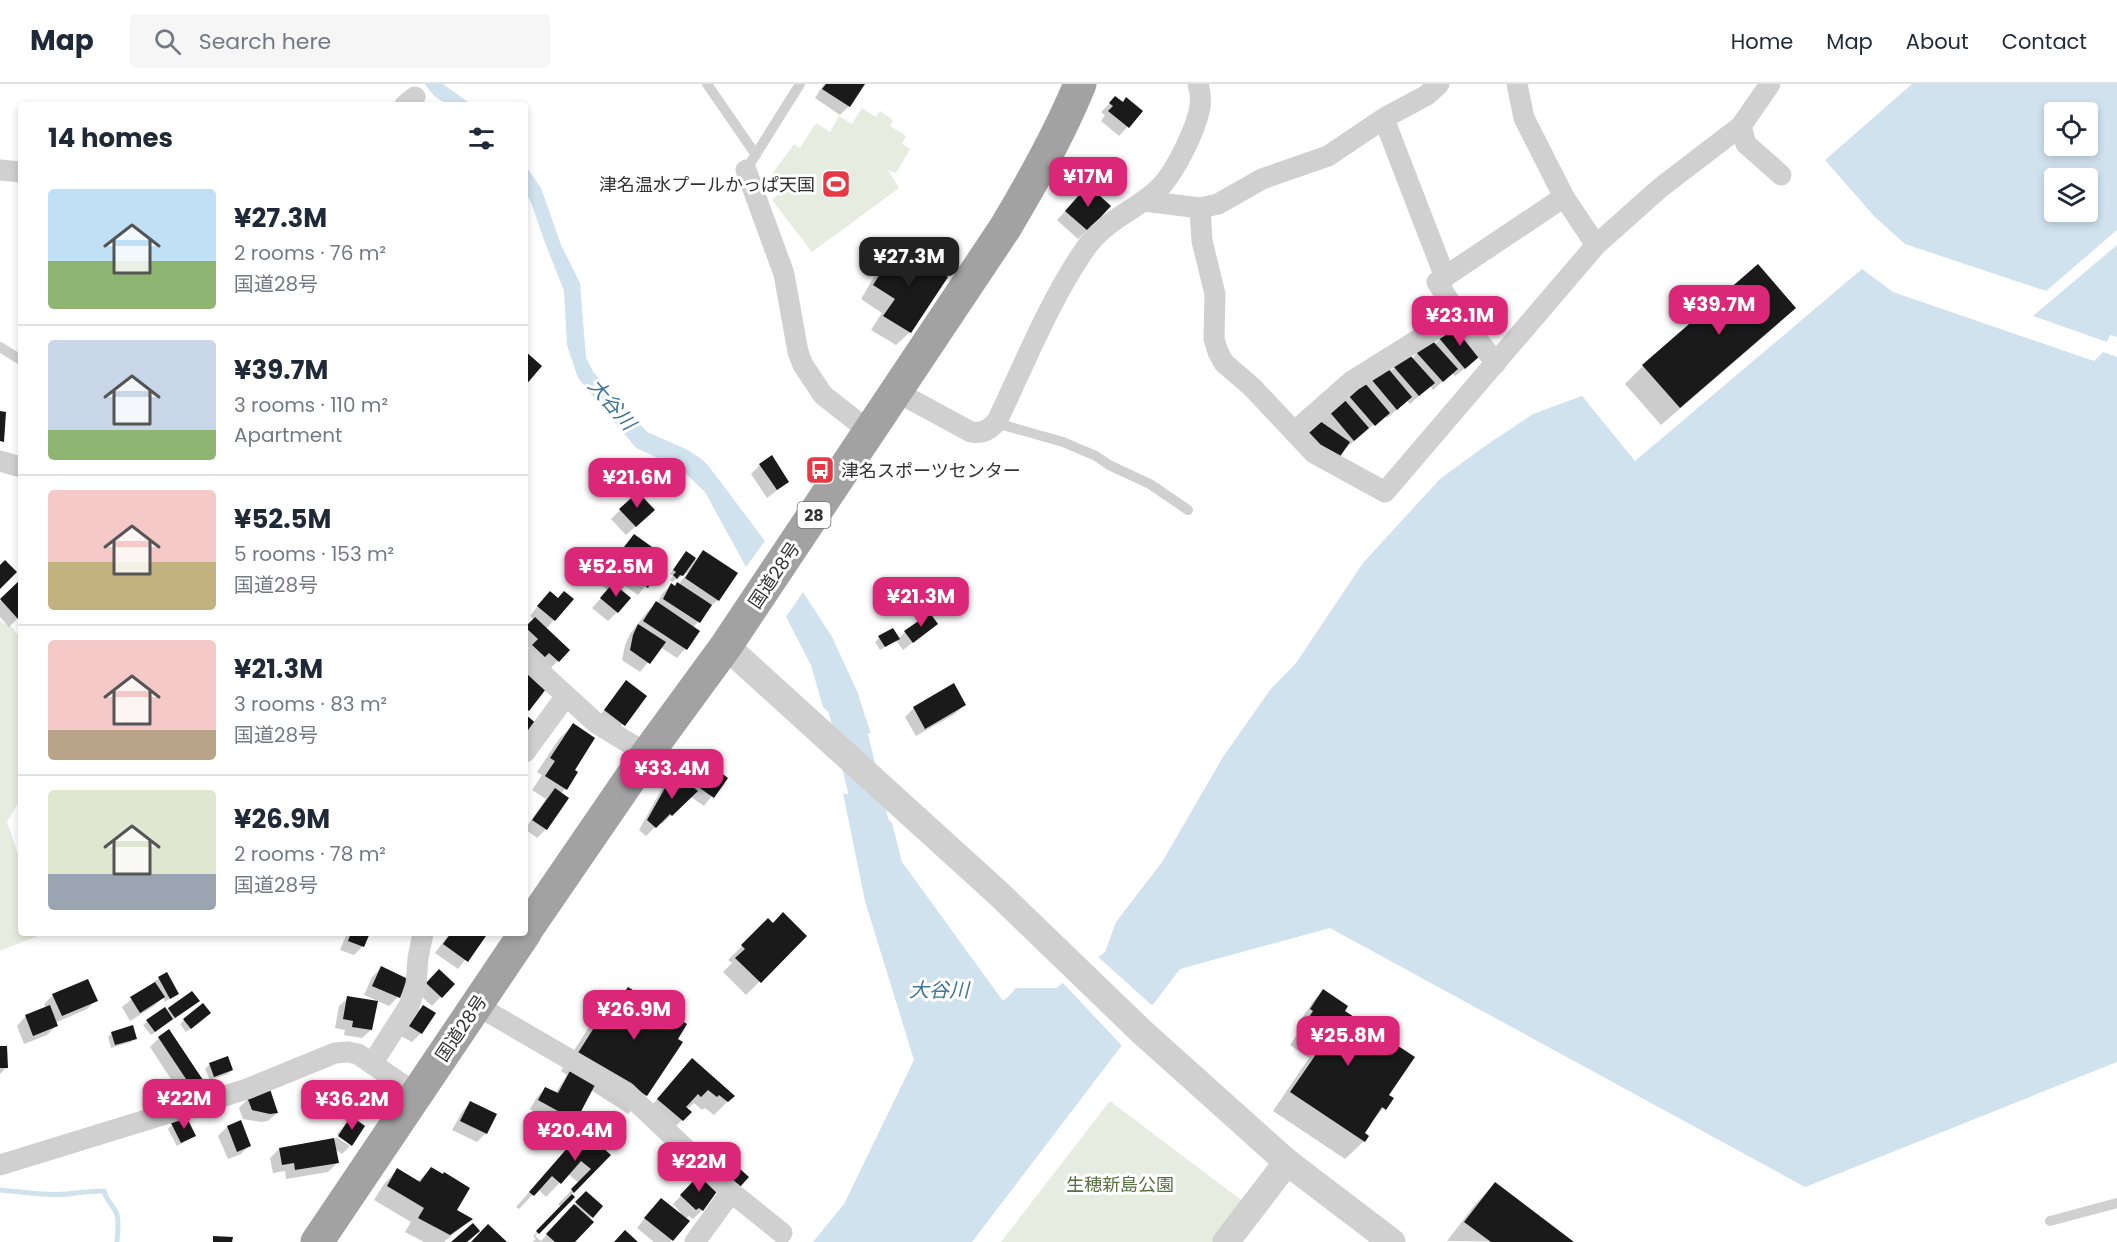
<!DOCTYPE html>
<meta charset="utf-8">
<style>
:root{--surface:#fff;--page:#f6f6f7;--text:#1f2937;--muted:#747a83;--line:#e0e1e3;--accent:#db2777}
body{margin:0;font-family:Poppins,"Noto Sans JP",sans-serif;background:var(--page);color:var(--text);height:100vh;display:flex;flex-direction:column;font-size:22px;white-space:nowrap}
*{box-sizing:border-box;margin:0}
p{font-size:20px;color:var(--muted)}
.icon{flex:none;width:33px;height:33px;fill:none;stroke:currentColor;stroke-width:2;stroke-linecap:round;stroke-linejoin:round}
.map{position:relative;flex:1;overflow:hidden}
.side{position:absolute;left:18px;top:18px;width:510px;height:834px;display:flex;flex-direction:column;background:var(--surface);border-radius:6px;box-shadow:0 3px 9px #0003}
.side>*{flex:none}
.controls{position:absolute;left:2044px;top:18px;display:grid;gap:12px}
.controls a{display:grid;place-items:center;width:54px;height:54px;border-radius:6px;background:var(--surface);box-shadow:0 3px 9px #0003;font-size:30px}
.price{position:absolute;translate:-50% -51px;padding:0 14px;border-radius:12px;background:var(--accent);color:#fff;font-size:20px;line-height:39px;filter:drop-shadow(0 2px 3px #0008)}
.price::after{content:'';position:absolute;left:50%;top:36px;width:18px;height:14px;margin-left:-9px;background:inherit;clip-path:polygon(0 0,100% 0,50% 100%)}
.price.on{background:#222;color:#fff}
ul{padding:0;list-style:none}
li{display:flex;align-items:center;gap:18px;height:150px;padding:0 30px}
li+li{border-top:2px solid var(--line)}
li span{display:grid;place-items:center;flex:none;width:168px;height:120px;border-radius:6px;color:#555}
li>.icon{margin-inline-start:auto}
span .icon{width:72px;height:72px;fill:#fffc;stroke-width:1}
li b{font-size:26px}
h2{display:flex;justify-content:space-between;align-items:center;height:72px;padding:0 30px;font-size:26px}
header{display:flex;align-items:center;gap:36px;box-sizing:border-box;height:84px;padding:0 30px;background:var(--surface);border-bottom:2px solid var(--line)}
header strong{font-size:28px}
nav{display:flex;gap:33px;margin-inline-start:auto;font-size:21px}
.search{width:420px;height:54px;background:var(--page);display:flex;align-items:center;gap:15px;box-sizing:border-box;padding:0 21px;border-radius:6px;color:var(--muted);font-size:22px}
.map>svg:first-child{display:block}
.green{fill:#e6ecdf}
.water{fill:#cfe2ee;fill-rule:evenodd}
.pier{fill:#fff}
.shadow{fill:#0003}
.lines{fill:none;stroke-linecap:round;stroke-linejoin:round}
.stream{stroke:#cfe2ee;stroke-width:5}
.river{stroke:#cfe2ee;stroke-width:33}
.building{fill:#1a1a1a}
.service{stroke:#d0d0d0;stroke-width:10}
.minor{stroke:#d0d0d0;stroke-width:21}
.tertiary{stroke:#d0d0d0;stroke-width:27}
.trunk{stroke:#a2a2a2;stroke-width:33}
.labels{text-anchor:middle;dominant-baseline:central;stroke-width:6;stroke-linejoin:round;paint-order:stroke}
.shield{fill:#fff;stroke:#707070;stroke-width:1.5}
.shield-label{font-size:16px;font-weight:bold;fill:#333}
.poi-label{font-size:18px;fill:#333;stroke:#fff;text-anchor:end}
.street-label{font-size:18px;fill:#333;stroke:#fff}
.park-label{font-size:18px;fill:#56703f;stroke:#fff}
.water-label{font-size:20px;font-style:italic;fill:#3f7597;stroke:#fff}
</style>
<header>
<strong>Map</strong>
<div class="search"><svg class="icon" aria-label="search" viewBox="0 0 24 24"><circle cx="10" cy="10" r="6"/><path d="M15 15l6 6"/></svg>Search here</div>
<nav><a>Home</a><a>Map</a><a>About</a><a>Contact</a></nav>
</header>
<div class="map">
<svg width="2117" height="1158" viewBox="0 0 2117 1158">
<rect width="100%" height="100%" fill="#fff"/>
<g class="green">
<polygon points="862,24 876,33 880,27 893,36 890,42 906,52 902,60 910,65 896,89 888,86 899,104 812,168 772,116 784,105 768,96 794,60 800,64 816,39 830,48 839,32 852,40"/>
<polygon points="0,537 12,543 21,556 21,714 7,738 21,779 21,849 39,849 40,851 0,867"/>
<polygon points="1110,1017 1245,1119 1215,1158 1001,1158"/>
</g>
<g class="water">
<path d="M425,0H443L472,21C449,21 439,21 425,0Z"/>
<path d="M1912,0H2117V146L2046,207L1905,160L1874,132L1825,76ZM2055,28H2088V62H2055ZM2055,94H2088V128H2055Z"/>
<polygon points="525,81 541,104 561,161 580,199 586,274 594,289 647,348 688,366 704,377 710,384 765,457 746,483 705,408 680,384 636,364 578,294 567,261 564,207 544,156 532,121 525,106"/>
<polygon points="2117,161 2117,253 2110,251 2107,258 2033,232"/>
<polygon points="1862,185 1893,208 2094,277 2103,268 2117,273 2117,978 1805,1103 1330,844 1180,885 972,1158 813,1158 844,1120 914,976 865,817 843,709 868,716 892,739 902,778 1003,917 1009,912 1016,904 1056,904 1105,868 1116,838 1162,778 1223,673 1270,606 1296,579 1363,479 1440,395 1485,362 1533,330 1582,312 1635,377"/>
<polygon points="803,508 832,553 857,607 871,650 843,642 823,623 811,581 786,533"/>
</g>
<polygon class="pier" points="1096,871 1155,924 1124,964 1061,897"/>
<g class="shadow">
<polygon points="824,0 863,0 849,22 840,31 815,14"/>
<polygon points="1115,14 1122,19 1141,28 1119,52 1101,37 1105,31 1101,28"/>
<polygon points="1079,112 1087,146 1078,155 1057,136"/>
<polygon points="893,172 910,248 896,261 871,246 882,229 861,215 878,186"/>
<polygon points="1794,224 1776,242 1661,341 1625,300 1643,282"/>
<polygon points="1440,255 1470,280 1455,292 1452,289 1433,306 1430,302 1410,320 1407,317 1387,334 1385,331 1345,365 1308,346 1372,296 1412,275 1417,269 1435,260"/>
<polygon points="760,381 788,398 767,414 751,390"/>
<polygon points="620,426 644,435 626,451 611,435"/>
<polygon points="634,452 665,478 638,511 625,502 620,507 617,528 608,537 592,524 608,506 594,496 607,476 616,467 619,469"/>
<polygon points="704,468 718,516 708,524 693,544 698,547 685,565 677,574 660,563 640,588 622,576 625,561 630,550 647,528 657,520 662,510 671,501 674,503 678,501 688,488 672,498 670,496 673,492 670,490 682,473 686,469 696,476"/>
<polygon points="21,498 21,531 9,543 0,533 0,517"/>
<polygon points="558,515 572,515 546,545 568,566 549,586 525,570 530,565 525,560 525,545 534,536 530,532 541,518"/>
<polygon points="936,540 903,566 896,556 880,566 875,558 879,554 898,555 905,548"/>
<polygon points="627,598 645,612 615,650 596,636"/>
<polygon points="964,621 955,630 916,652 905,633 914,624"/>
<polygon points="573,641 572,686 576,689 561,710 567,714 546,745 537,754 525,745 546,715 532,706 542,691 537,688 559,655"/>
<polygon points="712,684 726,694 704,722 690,712 662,740 660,738 646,752 639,746 665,699 674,690 694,705"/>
<polygon points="768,836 773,841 805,852 746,911 723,888 732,879 728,876"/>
<polygon points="347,849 369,849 363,862 354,871 340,866"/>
<polygon points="450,849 486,849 458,885 435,869"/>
<polygon points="381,884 398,913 389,922 364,911 372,893"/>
<polygon points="439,887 453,900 432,922 418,909"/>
<polygon points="159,894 177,909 165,918 163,914 154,922 130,937 122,923"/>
<polygon points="628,904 681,958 646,1012 628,1030 591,1006 574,1036 565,1045 530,1025 537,1013 546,1004 555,1010 567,991 561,987 596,932 614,914 617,916"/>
<polygon points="1323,907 1387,1011 1392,1014 1362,1049 1364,1057 1345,1075 1273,1027 1309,974 1290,961 1296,952 1316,966 1316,962 1297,949 1306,936 1302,934 1314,916"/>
<polygon points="192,909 194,921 151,951 143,941"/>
<polygon points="53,911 96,916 87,925 55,939 56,942 47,951 24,960 17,942 25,933 46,924 44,920"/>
<polygon points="348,914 371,946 362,954 344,951 345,946 335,944 339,922"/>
<polygon points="423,922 433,929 421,949 412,958 401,952 414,931"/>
<polygon points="205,933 186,948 180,940 184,936"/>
<polygon points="112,949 135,954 131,958 111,964 108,953"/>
<polygon points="159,954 203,999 184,1015 150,963"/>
<polygon points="0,964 7,983 0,990"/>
<polygon points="227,974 232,986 228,990 210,996 205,985 209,981"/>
<polygon points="692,976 733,1012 714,1031 705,1024 702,1026 694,1019 687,1025 690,1028 668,1050 645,1029"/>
<polygon points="248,1015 277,1029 268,1037 261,1038 243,1035 239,1024"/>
<polygon points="470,1019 495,1031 486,1049 477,1058 452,1046 462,1028"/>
<polygon points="351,1034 351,1059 337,1050"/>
<polygon points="240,1038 250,1061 241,1070 228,1075 218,1052 227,1043"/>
<polygon points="172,1041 194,1052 177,1062 168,1045"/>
<polygon points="336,1053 350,1062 342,1070 335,1065 337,1079 328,1088 286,1095 285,1087 273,1089 270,1074 279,1065 334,1056"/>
<polygon points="570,1062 609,1071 571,1111 573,1113 535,1152 541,1157 586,1109 601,1122 589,1135 573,1158 532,1158 536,1155 533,1152 561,1123 558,1120 579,1099 568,1090 546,1113 538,1105 519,1125 516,1123"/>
<polygon points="431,1085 455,1126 471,1135 444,1158 424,1158 405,1148 411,1138 374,1116 384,1100 397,1086 417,1098"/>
<polygon points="700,1092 702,1126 693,1135 689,1132 685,1135 688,1137 670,1158 654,1158 637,1144 652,1125 680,1131 681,1129 673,1120"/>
<polygon points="1495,1100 1571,1158 1447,1157 1477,1118"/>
</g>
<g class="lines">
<path class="stream" d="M0,1106C25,1108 52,1113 76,1109C86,1108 94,1107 104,1107C106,1116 112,1120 116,1128C120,1137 117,1149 117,1158"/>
<polyline class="river" points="835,601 845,625 877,759"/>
</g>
<g class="building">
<polygon points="826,0 865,0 850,23 822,5"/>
<polygon points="1115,12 1123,18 1126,13 1143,27 1129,44 1108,27 1113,22 1109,19"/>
<polygon points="1088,101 1111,122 1088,147 1065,127"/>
<polygon points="904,164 948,193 911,249 883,232 895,215 873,201 892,171"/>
<polygon points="1758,180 1796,224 1680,324 1642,281"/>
<polygon points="1454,241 1480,272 1465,285 1439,254"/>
<polygon points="1431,255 1458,285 1443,298 1416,268"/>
<polygon points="525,267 542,282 525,302"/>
<polygon points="1408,269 1435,299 1419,312 1393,282"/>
<polygon points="1386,282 1412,313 1397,326 1371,295"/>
<polygon points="1364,298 1390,329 1375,342 1348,311"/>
<polygon points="1343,314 1369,344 1354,357 1328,326"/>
<polygon points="0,327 6,328 4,358 0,357"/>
<polygon points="1317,335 1350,358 1339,374 1306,351"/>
<polygon points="772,371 789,398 777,406 759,380"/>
<polygon points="638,408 655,426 636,443 619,425"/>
<polygon points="634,450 666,473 664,476 667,477 662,484 659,482 656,486 624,463"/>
<polygon points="616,465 655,492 648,504 634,494 630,499 624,495 620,499 601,486"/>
<polygon points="703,466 738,489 719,517 685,494"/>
<polygon points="686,467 696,474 683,492 680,491 677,495 673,491 676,488 673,486"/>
<polygon points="5,476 17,488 0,505 0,481"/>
<polygon points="21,495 21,532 18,535 0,515"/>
<polygon points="677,498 712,521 700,539 663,515 671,499 675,502"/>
<polygon points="613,499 631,514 618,529 600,514"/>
<polygon points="550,507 558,514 564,507 574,515 555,537 537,522"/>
<polygon points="656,517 700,547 687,566 643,537"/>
<polygon points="930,529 938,540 913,559 904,547"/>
<polygon points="535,533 570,566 559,578 549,569 545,573 532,561 538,555 525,543"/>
<polygon points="638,540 666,558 650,580 630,566 633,551"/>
<polygon points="893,544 900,555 885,563 878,552"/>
<polygon points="528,590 546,605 529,627 525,624 525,594"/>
<polygon points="626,596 647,612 625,642 604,626"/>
<polygon points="954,599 966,621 925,645 913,623"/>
<polygon points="525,630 538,641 525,657"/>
<polygon points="573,639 595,654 575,686 578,688 567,706 545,692 555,677 550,674"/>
<polygon points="712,682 728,694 714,714 697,702"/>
<polygon points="674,688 698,707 672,732 670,730 656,744 647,736"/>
<polygon points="555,704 569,714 547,746 532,736"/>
<polygon points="783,828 807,852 761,899 735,874 745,865 741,861 768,834 773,839"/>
<polygon points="351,849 370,849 364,863 348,857"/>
<polygon points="451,849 488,849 468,878 443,860"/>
<polygon points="381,882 408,895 400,914 372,902"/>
<polygon points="439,885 455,900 442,914 426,899"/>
<polygon points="167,888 179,910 170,915 158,893"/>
<polygon points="88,895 98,917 62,932 52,910"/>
<polygon points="155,898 165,913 140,929 130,913"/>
<polygon points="628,903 687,940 678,955 683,958 647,1012 578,969 614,912 619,916"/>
<polygon points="1323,905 1348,922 1345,927 1415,973 1389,1011 1394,1014 1386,1026 1382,1023 1365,1049 1369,1052 1365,1058 1290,1008 1319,966 1297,951 1313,927 1310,925"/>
<polygon points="192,907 200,917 175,934 168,924"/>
<polygon points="347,912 378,917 372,946 352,943 353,937 343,935"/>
<polygon points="203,919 211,929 191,945 183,935"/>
<polygon points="50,921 58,942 33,952 25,931"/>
<polygon points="423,921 436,929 422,950 409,942"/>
<polygon points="165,923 173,935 155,948 146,936"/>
<polygon points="133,941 137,955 115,961 111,948"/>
<polygon points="169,945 205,999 194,1007 158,953"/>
<polygon points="0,962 7,962 8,984 0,984"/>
<polygon points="228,972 233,986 214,993 209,979"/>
<polygon points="692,974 735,1012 728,1018 719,1011 717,1013 708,1006 701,1013 698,1010 686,1023 692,1028 683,1037 657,1015"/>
<polygon points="571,985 596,999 576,1037 538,1016 545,1003 558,1009"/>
<polygon points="270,1005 278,1029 270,1030 252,1026 247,1013"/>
<polygon points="470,1017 497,1030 487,1050 460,1037"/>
<polygon points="186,1032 196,1052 181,1059 171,1039"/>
<polygon points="351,1032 365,1042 352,1062 338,1052"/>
<polygon points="241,1036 251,1062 237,1068 227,1042"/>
<polygon points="583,1046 611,1071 574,1109 571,1105 591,1085 581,1077 561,1100 552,1092 534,1112 529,1108"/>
<polygon points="334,1054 339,1079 295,1086 294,1079 282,1081 279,1064"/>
<polygon points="723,1059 731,1066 716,1083 708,1076"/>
<polygon points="431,1083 443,1090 444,1088 470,1104 457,1126 473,1135 450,1151 418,1134 424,1124 387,1102 397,1084 420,1098"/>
<polygon points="740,1085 749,1093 739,1104 730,1097"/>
<polygon points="700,1090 718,1106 703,1127 699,1124 696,1126 680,1111"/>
<polygon points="1495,1098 1574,1158 1491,1158 1464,1138"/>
<polygon points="586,1107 603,1122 593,1134 575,1118"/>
<polygon points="572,1110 575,1113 539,1150 536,1147"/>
<polygon points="661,1114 690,1137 673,1157 644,1134"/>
<polygon points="574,1120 594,1138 575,1158 555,1158 546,1150"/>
<polygon points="473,1139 480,1147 467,1158 451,1158"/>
<polygon points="488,1140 507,1158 471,1158"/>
<polygon points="625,1146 638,1158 614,1158"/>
<polygon points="213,1152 233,1153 232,1158 213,1158"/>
</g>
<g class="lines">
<g class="service">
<polyline points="707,0 756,71"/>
<polyline points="746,86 800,0"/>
<polyline points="0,263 21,276"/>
<polyline points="996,339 1063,358 1096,372 1109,381 1150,400 1188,426"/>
<polyline points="2050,1137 2117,1119"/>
</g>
<g class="minor">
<polyline points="1517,0 1524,34 1564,113 1596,161"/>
<polyline points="1770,0 1741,42 1746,60 1781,91"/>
<polyline points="405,21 415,13"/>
<polyline points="1384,35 1445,193"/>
<polyline points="0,86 21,88"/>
<polyline points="746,86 784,190 798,268 803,281 823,311 870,348"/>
<polyline points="1144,117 1200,124 1218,120 1262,95 1328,72 1386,33 1427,11 1439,0"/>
<polyline points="1200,124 1202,157 1215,210 1214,255 1218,268 1224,279 1252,303 1314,369 1385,408 1596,161 1660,104 1741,42"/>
<polyline points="1496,279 1458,231 1437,198 1564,113"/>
<path d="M897,308L971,348C983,350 992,345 998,335C1025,279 1048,220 1083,168C1104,136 1130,130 1156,107C1174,92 1196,45 1200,23C1201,15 1200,7 1198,0"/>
<polyline points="1294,348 1352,297 1458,231"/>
<polyline points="0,377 21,383"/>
<polyline points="525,574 596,639 647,670"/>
<polyline points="525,668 566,612"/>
<polyline points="476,921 626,1008 731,1108 695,1158"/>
<polyline points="372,980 409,922 416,900 418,874 423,849"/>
<polyline points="0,1081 247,1005 335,969 348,968 358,970 416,1010"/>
<polyline points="731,1108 782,1149"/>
</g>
<g class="tertiary">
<polyline points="726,562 999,810 1142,948 1287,1078 1392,1158"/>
<polyline points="1226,1158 1287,1078"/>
</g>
<g class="trunk">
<path d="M525,848L647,670L726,562L1005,144C1033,97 1059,51 1080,0"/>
<polyline points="317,1158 525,849"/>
</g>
</g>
<defs>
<g id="stadium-square" transform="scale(1.5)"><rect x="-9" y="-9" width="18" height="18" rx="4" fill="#e63946" stroke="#fff"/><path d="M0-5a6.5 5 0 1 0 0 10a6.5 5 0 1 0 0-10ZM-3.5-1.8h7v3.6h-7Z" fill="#fff"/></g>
<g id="bus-square" transform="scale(1.5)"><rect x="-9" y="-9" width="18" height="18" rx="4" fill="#e63946" stroke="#fff"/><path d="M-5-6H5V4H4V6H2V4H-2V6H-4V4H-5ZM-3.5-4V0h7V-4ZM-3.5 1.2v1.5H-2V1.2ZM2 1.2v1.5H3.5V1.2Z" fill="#fff"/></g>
</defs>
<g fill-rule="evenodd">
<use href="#stadium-square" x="836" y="100"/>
<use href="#bus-square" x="820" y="386"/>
</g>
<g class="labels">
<rect class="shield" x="797.5" y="418" width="33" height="26" rx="4.5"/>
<g class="shield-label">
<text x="814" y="431">28</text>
</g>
<g class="poi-label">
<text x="815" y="100">津名温水プールかっぱ天国</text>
<text x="841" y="386" text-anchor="start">津名スポーツセンター</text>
</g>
<g class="street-label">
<text transform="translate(774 491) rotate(-56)">国道28号</text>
<text transform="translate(461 944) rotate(-56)">国道28号</text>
</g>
<g class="park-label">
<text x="1120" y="1100">生穂新島公園</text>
</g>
<g class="water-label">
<text transform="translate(612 320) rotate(49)">大谷川</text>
<text x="939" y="906">大谷川</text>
</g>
</g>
</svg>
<div class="controls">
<a><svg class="icon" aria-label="locate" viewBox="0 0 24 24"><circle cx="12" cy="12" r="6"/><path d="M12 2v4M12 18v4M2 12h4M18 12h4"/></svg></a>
<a><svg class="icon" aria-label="layers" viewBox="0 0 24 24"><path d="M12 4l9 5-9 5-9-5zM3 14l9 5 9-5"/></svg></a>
</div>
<b class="price" style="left:1088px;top:124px">¥17M</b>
<b class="price on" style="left:909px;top:204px">¥27.3M</b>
<b class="price" style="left:1719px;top:252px">¥39.7M</b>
<b class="price" style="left:1460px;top:263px">¥23.1M</b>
<b class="price" style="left:637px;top:425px">¥21.6M</b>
<b class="price" style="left:616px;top:514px">¥52.5M</b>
<b class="price" style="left:921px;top:544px">¥21.3M</b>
<b class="price" style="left:672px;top:716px">¥33.4M</b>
<b class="price" style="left:634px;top:957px">¥26.9M</b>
<b class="price" style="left:1348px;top:983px">¥25.8M</b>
<b class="price" style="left:184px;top:1046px">¥22M</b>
<b class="price" style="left:352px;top:1047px">¥36.2M</b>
<b class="price" style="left:575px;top:1078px">¥20.4M</b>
<b class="price" style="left:699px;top:1109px">¥22M</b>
<section class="side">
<h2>14 homes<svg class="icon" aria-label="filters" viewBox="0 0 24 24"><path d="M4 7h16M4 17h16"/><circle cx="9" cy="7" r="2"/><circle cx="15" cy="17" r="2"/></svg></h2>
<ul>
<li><span style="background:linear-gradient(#bfe0f5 60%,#8fb573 0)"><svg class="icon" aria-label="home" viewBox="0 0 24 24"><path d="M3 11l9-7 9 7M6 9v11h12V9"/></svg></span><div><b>¥27.3M</b><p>2 rooms · 76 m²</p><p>国道28号</p></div></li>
<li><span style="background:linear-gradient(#c9d6e8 75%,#8fb573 0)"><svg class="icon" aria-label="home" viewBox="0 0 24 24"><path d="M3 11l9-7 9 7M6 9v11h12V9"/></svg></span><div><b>¥39.7M</b><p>3 rooms · 110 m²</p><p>Apartment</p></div></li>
<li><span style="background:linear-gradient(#f6c9c9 60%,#c2b280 0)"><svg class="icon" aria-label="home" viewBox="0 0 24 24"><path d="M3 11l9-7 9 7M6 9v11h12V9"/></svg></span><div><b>¥52.5M</b><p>5 rooms · 153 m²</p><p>国道28号</p></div></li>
<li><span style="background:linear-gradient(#f6c9c9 75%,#b9a48a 0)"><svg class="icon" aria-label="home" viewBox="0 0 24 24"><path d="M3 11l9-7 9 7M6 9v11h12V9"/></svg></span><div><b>¥21.3M</b><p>3 rooms · 83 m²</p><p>国道28号</p></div></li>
<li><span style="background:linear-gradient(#dfe7d0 70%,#9aa5b1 0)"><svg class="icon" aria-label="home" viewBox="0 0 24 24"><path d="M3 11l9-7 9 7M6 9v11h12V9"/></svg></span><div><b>¥26.9M</b><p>2 rooms · 78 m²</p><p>国道28号</p></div></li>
</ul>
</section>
</div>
